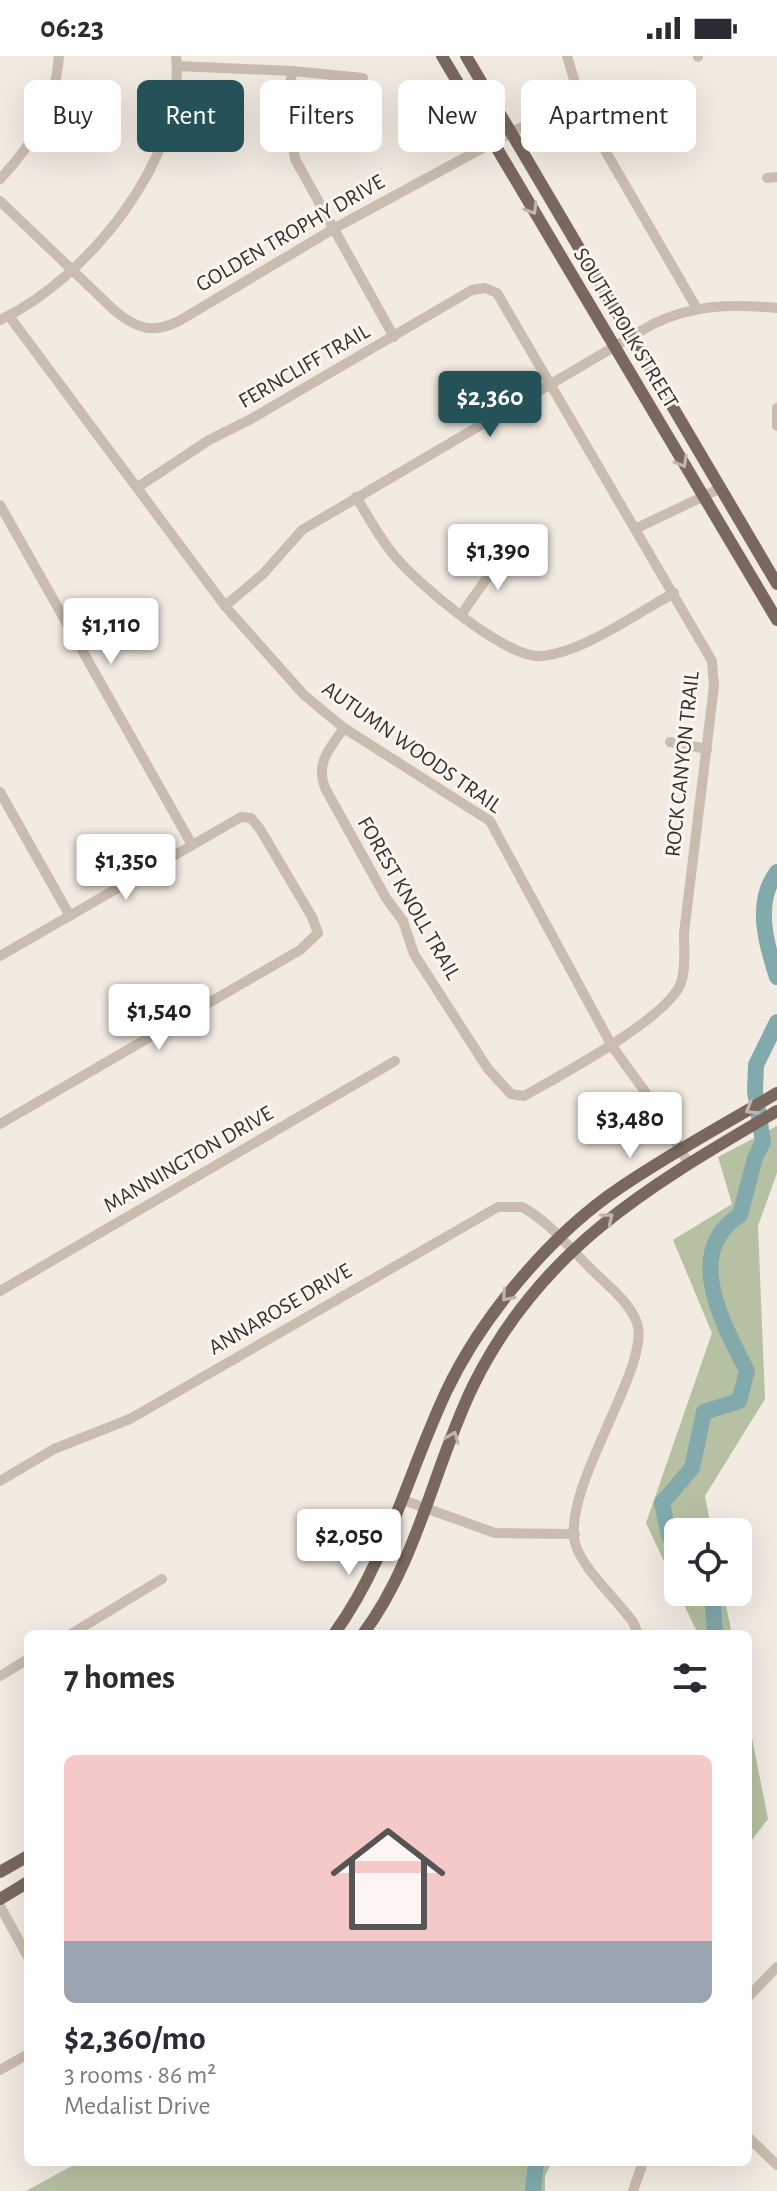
<!DOCTYPE html>
<meta charset="utf-8">
<style>
:root{--surface:#fff;--page:#f7f7f7;--text:#2b2b33;--muted:#7c7c81;--line:#e1e1e2;--accent:#245258}
body{margin:0;font-family:"Alegreya Sans",sans-serif;background:var(--page);color:var(--text);height:100vh;display:flex;flex-direction:column;font-size:30px;white-space:nowrap}
*{box-sizing:border-box;margin:0}
p{font-size:26px;color:var(--muted)}
.icon{flex:none;width:44px;height:44px;fill:none;stroke:currentColor;stroke-width:2;stroke-linecap:round;stroke-linejoin:round}
.map{position:relative;flex:1;overflow:hidden}
.sheet{position:absolute;left:24px;top:1574px;width:728px;height:536px;display:flex;flex-direction:column;background:var(--surface);border-radius:12px;box-shadow:0 8px 32px #0002}
.sheet>*{flex:none}
.guide{position:absolute;left:24px;top:24px;width:730px;height:72px;display:flex;gap:16px}
.tools{position:absolute;left:664px;top:1462px;display:grid;gap:16px}
.tools a{display:grid;place-items:center;width:88px;height:88px;border-radius:12px;background:var(--surface);box-shadow:0 8px 32px #0002;font-size:40px}
.price{position:absolute;translate:-50% -68px;padding:0 18px;border-radius:8px;background:#fff;color:#222;font-size:26px;line-height:52px;filter:drop-shadow(0 2px 4px #0008)}
.price::after{content:'';position:absolute;left:50%;top:48px;width:24px;height:18px;margin-left:-12px;background:inherit;clip-path:polygon(0 0,100% 0,50% 100%)}
.price.active{background:var(--accent);color:#fff}
ul{padding:0;list-style:none}
li{display:grid;align-content:center;gap:16px;height:424px;padding:0 40px}
li+li{border-top:2px solid var(--line)}
li span{display:grid;place-items:center;height:248px;border-radius:12px;color:#555}
li>.icon{margin-inline-start:auto}
span .icon{width:144px;height:144px;fill:#fffc;stroke-width:1}
li b{font-size:34px}
h2{display:flex;justify-content:space-between;align-items:center;height:96px;padding:0 40px;font-size:34px}
.pill{padding:0 28px;border-radius:12px;background:var(--surface);box-shadow:0 8px 32px #0002;font-size:28px;line-height:72px}
.pill.active{background:var(--accent);color:#fff}
.status{display:flex;justify-content:space-between;align-items:center;height:56px;padding:0 40px;background:var(--surface);direction:ltr}
.status svg{height:22px;fill:currentColor}
.map>svg:first-child{display:block}
.green{fill:#b5c1a2}
.lines{fill:none;stroke-linecap:round;stroke-linejoin:round}
.river{stroke:#82aaad;stroke-width:16}
.minor{stroke:#cabcae;stroke-width:10}
.major{stroke:#7a685e;stroke-width:12}
.oneway{stroke:#c0b6ad}
.labels{text-anchor:middle;dominant-baseline:central;stroke-width:6;stroke-linejoin:round;paint-order:stroke}
.street-label{font-size:22px;fill:#39302c;stroke:#faf5ee}
</style>
<div class="status"><b>06:23</b><svg viewBox="0 0 49 12"><path d="M0 12V9h3v3zM5 12V6h3v6zM10 12V3h3v9zM15 12V0h3v12zM26 1h20v11H26zM47 4h2v5h-2z"/></svg></div>
<div class="map">
<svg width="777" height="2135" viewBox="0 0 777 2135">
<rect width="100%" height="100%" fill="#f2ebe2"/>
<g class="green">
<polygon points="777,1070 777,1117 758,1170 765,1343 705,1440 712,1476 678,1476 678,1535 646,1467 712,1277 673,1184 732,1148 718,1101"/>
<polygon points="678,1536 723,1536 732,1578 698,1578"/>
<polygon points="748,1662 768,1763 748,1789"/>
<polygon points="79,2106 552,2106 545,2120 545,2135 26,2135"/>
</g>
<g class="lines">
<g class="river">
<path d="M777,816C754,846 766,888 777,921"/>
<path d="M678,1488L669,1480L662,1447L692,1412L704,1356L739,1345L747,1315C723,1267 682,1196 740,1159L755,1102L763,1086L755,1035L756,1009L777,966"/>
<polyline points="712,1536 715,1578"/>
<polyline points="533,2135 536,2106"/>
</g>
<g class="minor">
<polyline points="567,0 585,60 696,251"/>
<polyline points="698,1 698,0"/>
<polyline points="177,10 292,15 363,22"/>
<polyline points="292,15 288,55 295,103 394,281"/>
<polyline points="767,122 777,121"/>
<path d="M0,123C35,86 55,51 59,0"/>
<path d="M0,145L115,255C137,273 153,278 179,265L335,172L577,41"/>
<polyline points="9,260 225,550 304,639 344,672 490,765 612,990 651,1044 689,1108"/>
<path d="M0,264C87,223 187,101 176,0"/>
<polyline points="777,352 777,370"/>
<path d="M138,431L209,384L251,363L472,234L485,232L497,237L712,605L714,630L684,877C684,893 686,912 681,927C667,963 559,1020 524,1040L511,1038L488,1013L414,898L403,865L386,842L325,732C315,707 330,692 344,672"/>
<path d="M356,441C368,460 379,481 393,498C415,526 507,604 542,600C584,596 637,557 674,537"/>
<polyline points="0,449 191,787"/>
<polyline points="637,472 721,432"/>
<path d="M225,550L263,518L302,474L653,268C694,248 732,248 777,252"/>
<polyline points="461,559 507,493"/>
<polyline points="670,686 707,693"/>
<polyline points="0,736 70,860"/>
<polyline points="0,900 241,761 251,762 260,773 312,861 318,877 300,894 0,1068"/>
<polyline points="0,1235 395,1005"/>
<path d="M0,1425L54,1393L130,1363L498,1151H522C547,1164 570,1192 590,1212C606,1228 630,1246 637,1267C652,1309 562,1430 575,1487C581,1511 618,1545 633,1566L638,1578"/>
<polyline points="403,1444 495,1477 575,1478"/>
<polyline points="71,1578 162,1523"/>
<polyline points="0,1620 28,1603"/>
<polyline points="0,1850 28,1901"/>
<polyline points="748,1941 777,1911"/>
<polyline points="0,2014 28,1998"/>
<polyline points="748,2081 777,2109"/>
<polyline points="633,2135 643,2106"/>
</g>
<g class="major">
<polyline points="442,0 777,564"/>
<polyline points="466,0 777,528"/>
<path d="M334,1578C387,1505 408,1417 446,1336C482,1260 551,1178 621,1131C671,1097 725,1068 777,1037"/>
<path d="M363,1578C418,1505 434,1409 474,1328C542,1191 651,1129 777,1055"/>
<polyline points="0,1816 28,1800"/>
<polyline points="0,1843 28,1826"/>
</g>
</g>
<defs><path id="oneway-chevron" d="M-2-3.5L2.5 0L-2 3.5" fill="none" stroke-width="1.6" stroke-linecap="round" stroke-linejoin="round" transform="scale(2)"/></defs>
<g class="oneway">
<use href="#oneway-chevron" transform="translate(532 153) rotate(59)"/>
<use href="#oneway-chevron" transform="translate(682 406) rotate(60)"/>
<use href="#oneway-chevron" transform="translate(751 1053) rotate(149)"/>
<use href="#oneway-chevron" transform="translate(608 1162) rotate(-39)"/>
<use href="#oneway-chevron" transform="translate(507 1240) rotate(131)"/>
<use href="#oneway-chevron" transform="translate(453 1381) rotate(-68)"/>
</g>
<g class="labels">
<g class="street-label">
<text transform="translate(290 177) rotate(-30)">GOLDEN TROPHY DRIVE</text>
<text transform="translate(626 272) rotate(59)">SOUTH POLK STREET</text>
<text transform="translate(304 310) rotate(-30)">FERNCLIFF TRAIL</text>
<text transform="translate(412 691) rotate(35)">AUTUMN WOODS TRAIL</text>
<text transform="translate(682 708) rotate(-84)">ROCK CANYON TRAIL</text>
<text transform="translate(409 842) rotate(60)">FOREST KNOLL TRAIL</text>
<text transform="translate(188 1103) rotate(-30)">MANNINGTON DRIVE</text>
<text transform="translate(280 1253) rotate(-30)">ANNAROSE DRIVE</text>
</g>
</g>
</svg>
<div class="tools">
<a><svg class="icon" aria-label="locate" viewBox="0 0 24 24"><circle cx="12" cy="12" r="6"/><path d="M12 2v4M12 18v4M2 12h4M18 12h4"/></svg></a>
</div>
<b class="price active" style="left:490px;top:383px">$2,360</b>
<b class="price" style="left:498px;top:536px">$1,390</b>
<b class="price" style="left:111px;top:610px">$1,110</b>
<b class="price" style="left:126px;top:846px">$1,350</b>
<b class="price" style="left:159px;top:996px">$1,540</b>
<b class="price" style="left:630px;top:1104px">$3,480</b>
<b class="price" style="left:349px;top:1521px">$2,050</b>
<div class="guide">
<a class="pill">Buy</a>
<a class="pill active">Rent</a>
<a class="pill">Filters</a>
<a class="pill">New</a>
<a class="pill">Apartment</a>
</div>
<section class="sheet">
<h2>7 homes<svg class="icon" aria-label="filters" viewBox="0 0 24 24"><path d="M4 7h16M4 17h16"/><circle cx="9" cy="7" r="2"/><circle cx="15" cy="17" r="2"/></svg></h2>
<ul>
<li><span style="background:linear-gradient(#f6c9c9 75%,#9aa5b1 0)"><svg class="icon" aria-label="home" viewBox="0 0 24 24"><path d="M3 11l9-7 9 7M6 9v11h12V9"/></svg></span><div><b>$2,360/mo</b><p>3 rooms · 86 m²</p><p>Medalist Drive</p></div></li>
</ul>
</section>
</div>
